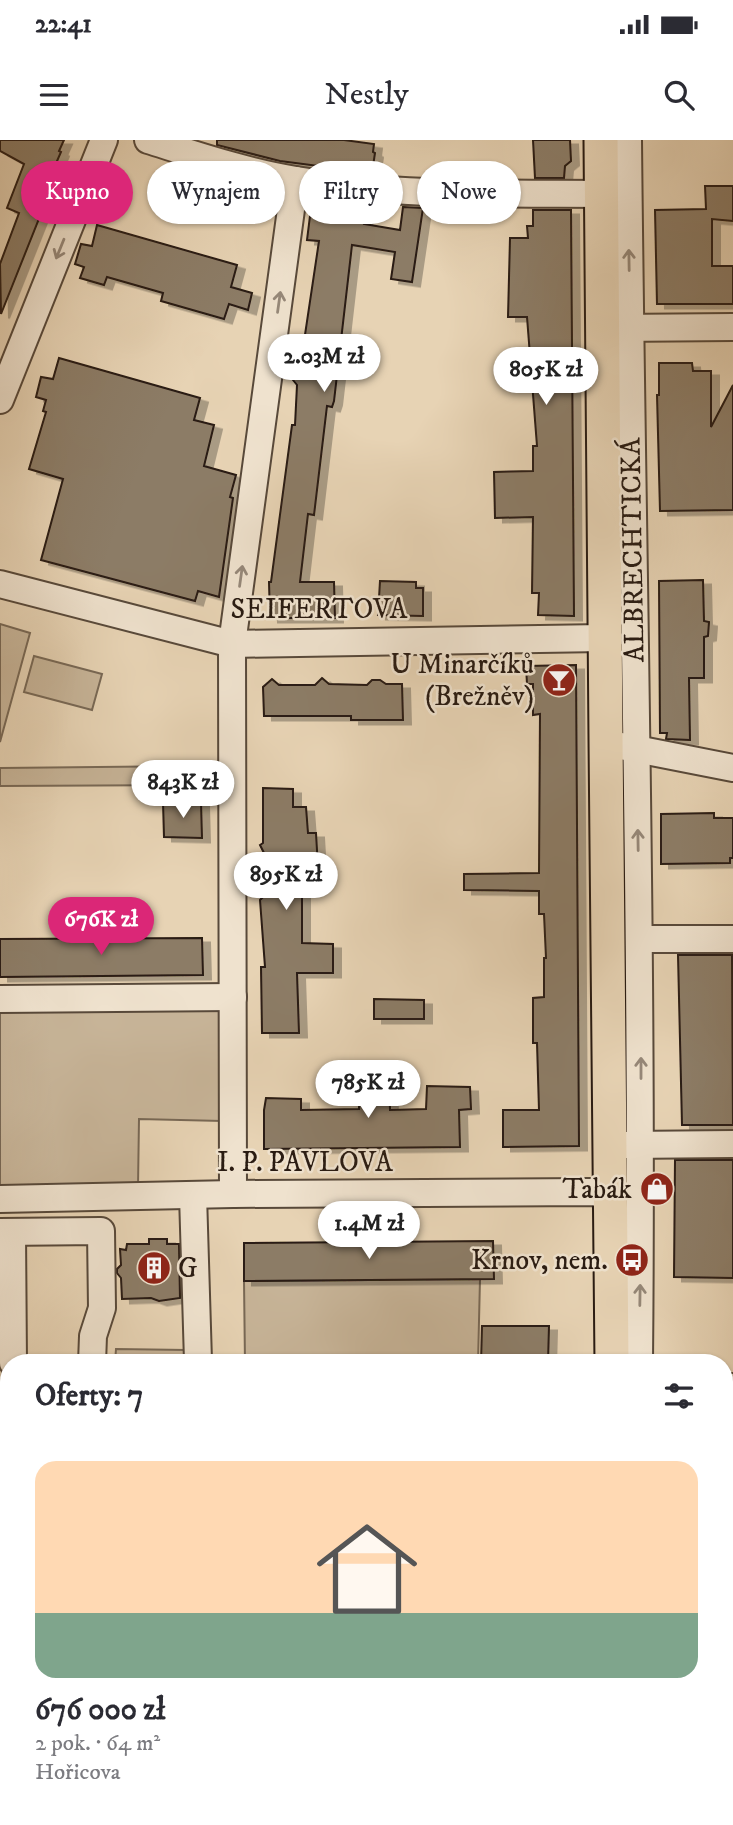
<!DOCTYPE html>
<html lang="pl">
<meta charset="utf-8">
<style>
:root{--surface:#fff;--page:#f2f2f3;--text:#2b2b33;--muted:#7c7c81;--accent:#db2777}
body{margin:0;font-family:"IM FELL DW Pica",serif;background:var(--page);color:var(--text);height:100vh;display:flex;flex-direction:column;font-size:26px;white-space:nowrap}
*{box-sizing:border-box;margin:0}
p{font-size:23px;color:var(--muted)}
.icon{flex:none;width:38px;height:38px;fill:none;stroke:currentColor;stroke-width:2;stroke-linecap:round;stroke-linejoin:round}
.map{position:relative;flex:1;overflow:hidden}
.panel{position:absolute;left:0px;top:1214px;width:733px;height:471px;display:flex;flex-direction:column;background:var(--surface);border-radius:28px 28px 0 0;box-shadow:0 2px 5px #0004}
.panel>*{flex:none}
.top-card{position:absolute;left:21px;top:21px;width:691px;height:63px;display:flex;gap:14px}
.price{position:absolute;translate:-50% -60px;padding:0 16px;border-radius:24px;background:#fff;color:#222;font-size:23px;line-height:46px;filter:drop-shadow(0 2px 4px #0008)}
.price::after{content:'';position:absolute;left:50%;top:42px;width:21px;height:16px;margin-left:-10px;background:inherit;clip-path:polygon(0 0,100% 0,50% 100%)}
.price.selected{background:var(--accent);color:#fff}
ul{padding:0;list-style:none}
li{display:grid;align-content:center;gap:14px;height:371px;padding:0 35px}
li span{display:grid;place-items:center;height:217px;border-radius:21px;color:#555}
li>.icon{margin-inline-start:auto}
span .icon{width:126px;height:126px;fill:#fffc;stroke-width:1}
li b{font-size:30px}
h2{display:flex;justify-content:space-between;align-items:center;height:84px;padding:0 35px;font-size:30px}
.pill{padding:0 24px;border-radius:32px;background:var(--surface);box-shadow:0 2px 5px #0004;font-size:24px;line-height:63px}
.pill.selected{background:var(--accent);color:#fff}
.status{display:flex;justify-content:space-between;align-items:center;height:49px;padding:0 35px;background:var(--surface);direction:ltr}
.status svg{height:19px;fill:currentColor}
header{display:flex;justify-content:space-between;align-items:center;height:91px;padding:0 35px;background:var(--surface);font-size:32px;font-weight:600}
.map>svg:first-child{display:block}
.green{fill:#c7b498;stroke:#786855;stroke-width:2}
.building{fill:#8c7b66;stroke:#291b12;stroke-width:2;filter:url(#shadow)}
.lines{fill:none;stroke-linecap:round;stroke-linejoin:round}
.minor-casing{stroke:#58493a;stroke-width:30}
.major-casing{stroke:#291b12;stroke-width:37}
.minor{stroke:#efe2ce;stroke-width:26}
.major{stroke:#e7d3b4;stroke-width:33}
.oneway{stroke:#968879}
.labels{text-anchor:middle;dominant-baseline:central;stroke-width:5;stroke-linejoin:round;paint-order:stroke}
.street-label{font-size:28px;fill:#291b12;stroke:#efe2ce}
.poi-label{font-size:28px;fill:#291b12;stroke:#efe2ce;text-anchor:end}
</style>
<div class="status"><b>22:41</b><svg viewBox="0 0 49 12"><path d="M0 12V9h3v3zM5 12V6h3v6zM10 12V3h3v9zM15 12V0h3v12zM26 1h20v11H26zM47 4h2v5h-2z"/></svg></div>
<header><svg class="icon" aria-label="menu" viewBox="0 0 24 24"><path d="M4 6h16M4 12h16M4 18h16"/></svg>Nestly<svg class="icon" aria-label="search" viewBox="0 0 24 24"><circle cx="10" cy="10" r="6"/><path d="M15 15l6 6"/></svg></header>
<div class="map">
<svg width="733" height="1685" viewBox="0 0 733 1685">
<defs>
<filter id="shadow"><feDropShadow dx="8" dy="4.5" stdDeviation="0" flood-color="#0004"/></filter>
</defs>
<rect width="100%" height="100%" fill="#e7d3b4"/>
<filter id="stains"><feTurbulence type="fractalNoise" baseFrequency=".00286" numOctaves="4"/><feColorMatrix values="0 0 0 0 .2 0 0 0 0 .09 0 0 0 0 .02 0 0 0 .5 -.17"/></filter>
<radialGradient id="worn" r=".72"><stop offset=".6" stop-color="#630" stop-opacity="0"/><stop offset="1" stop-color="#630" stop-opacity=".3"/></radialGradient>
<g class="green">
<polygon points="0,484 30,493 0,602"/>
<polygon points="34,516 102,534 92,570 24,552"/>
<polygon points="194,626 194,645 0,646 0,628"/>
<polygon points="225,869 222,981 139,979 138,1047 0,1049 0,870"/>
<polygon points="480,1139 478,1223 245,1223 244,1141"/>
<polygon points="116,1209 186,1210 187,1223 115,1223"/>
</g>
<g class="building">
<polygon points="0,0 64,0 59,11 61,12 47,44 52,46 1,174 0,124 19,73 7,68 24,24 0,11"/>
<polygon points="217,0 344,0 374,4 373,12 375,13 372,33 280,21 217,5"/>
<polygon points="533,0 570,0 571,21 565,26 564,38 535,38"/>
<polygon points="705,46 733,46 733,81 712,79 712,126 733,126 733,164 657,164 655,70 706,69"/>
<polygon points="403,67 423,68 412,142 391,139 395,112 352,105 334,261 332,267 327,266 314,375 308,374 300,442 334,442 335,478 270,478 269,442 271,442 292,285 295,285 297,245 293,240 299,235 319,101 307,100 310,76 329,78 340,68 365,73 364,84 400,90"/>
<polygon points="533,70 571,70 574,476 538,475 539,453 532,453 533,377 495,378 494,332 533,331 533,306 537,306 527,177 508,177 510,98 528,98 527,86 533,86"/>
<polygon points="97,85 237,125 231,147 252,153 248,170 229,164 224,179 161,161 163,153 107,137 104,145 80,138 84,127 75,124 81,104 92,106"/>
<polygon points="59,218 200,258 194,280 214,285 204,326 236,335 230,357 233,358 219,457 198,451 195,461 41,420 63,339 29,329 46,272 43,271 46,260 36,257 41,237 53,239"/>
<polygon points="659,223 692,223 693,231 711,231 711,287 733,245 733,370 660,371 657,255 659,255"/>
<polygon points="703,440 704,481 709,482 708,496 704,497 704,538 689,538 690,600 666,599 667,593 660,593 659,441"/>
<polygon points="380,441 416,442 416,448 423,448 423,476 378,475"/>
<polygon points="576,525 579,1006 503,1007 503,970 539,970 537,903 533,903 533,858 544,857 544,818 546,818 544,774 539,774 539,751 464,750 464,734 539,733 540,574 533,575 533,544 527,544 526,526"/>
<polygon points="322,538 329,544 367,545 372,540 380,540 386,544 402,544 403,580 351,580 351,576 264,576 263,547 272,539 279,545 315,545"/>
<polygon points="263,648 293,649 293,667 306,667 308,693 316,693 318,728 302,729 302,803 333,804 333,833 297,833 299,893 262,893 261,827 265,827 260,760 263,757 263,739 277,739 260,705 263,703"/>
<polygon points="163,662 201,662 202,698 164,697"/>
<polygon points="714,673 714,678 733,678 733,718 730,718 730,723 661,724 661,674"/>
<polygon points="202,798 203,835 0,837 0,799"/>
<polygon points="678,815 732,815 733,985 682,985"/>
<polygon points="374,859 424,860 424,879 374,879"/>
<polygon points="360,932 389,932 390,970 426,969 427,946 470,947 471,969 459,970 460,1007 264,1009 264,970 266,958 301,959 301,970 359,969"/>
<polygon points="675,1020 733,1020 733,1138 674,1137"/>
<polygon points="149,1099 167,1099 167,1104 179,1104 180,1158 159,1161 151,1158 122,1159 121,1138 117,1133 117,1129 121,1125 120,1109 126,1110 127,1104 149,1104"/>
<polygon points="493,1101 494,1139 244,1141 244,1103"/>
<polygon points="482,1186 549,1186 548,1223 481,1223"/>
</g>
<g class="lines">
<g class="minor-casing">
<g id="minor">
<path d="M148,0C196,15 246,32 296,40C404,57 512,53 620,54"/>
<path d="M628,0C632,408 643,815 639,1223"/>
<polyline points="615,188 733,187"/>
<polyline points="0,260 104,0"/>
<polyline points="0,444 232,504 603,498"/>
<polyline points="621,606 733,628"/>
<polyline points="641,799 733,799"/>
<polyline points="0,859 233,857"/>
<polyline points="626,1005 733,1004"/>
<polyline points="233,1054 232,504 295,40"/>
<polyline points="193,1055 198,1221"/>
<polyline points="0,1059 233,1054 590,1052 611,1054"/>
<polyline points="0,1092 101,1091 102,1168 93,1196 92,1223"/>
<polyline points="12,1092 13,1223"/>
<polyline points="724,1247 733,1247"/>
<polyline points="724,1601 733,1601"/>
<polyline points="233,1676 238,1681 234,1685"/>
<polyline points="454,1676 454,1685"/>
<polyline points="44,1685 52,1676"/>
</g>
</g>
<g class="major-casing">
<g id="major">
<path d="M601,0C602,408 610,815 612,1223"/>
<polyline points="615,1676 615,1685"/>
</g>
</g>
<use href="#minor" class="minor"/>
<use href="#major" class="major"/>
</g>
<defs><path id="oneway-shaft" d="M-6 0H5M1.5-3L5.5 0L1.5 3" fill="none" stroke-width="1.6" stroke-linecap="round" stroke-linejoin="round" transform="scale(1.75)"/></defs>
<g class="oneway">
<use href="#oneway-shaft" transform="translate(60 109) rotate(112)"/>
<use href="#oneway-shaft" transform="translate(629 120) rotate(-91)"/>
<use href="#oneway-shaft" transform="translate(279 162) rotate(-82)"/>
<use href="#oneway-shaft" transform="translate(241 436) rotate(-82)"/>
<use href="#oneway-shaft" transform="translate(638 700) rotate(-91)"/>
<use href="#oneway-shaft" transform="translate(641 928) rotate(-90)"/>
<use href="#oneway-shaft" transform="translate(640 1155) rotate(-89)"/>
</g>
<defs>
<g id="bar-disc" transform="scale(1.75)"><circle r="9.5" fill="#8f2418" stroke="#efe2ce"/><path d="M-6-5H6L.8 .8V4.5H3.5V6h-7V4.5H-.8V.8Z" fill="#fff"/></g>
<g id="shop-disc" transform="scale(1.75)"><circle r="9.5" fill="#8f2418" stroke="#efe2ce"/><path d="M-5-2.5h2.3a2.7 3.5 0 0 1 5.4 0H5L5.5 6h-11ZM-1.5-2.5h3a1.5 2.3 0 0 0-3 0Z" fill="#fff"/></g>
<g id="bus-disc" transform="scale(1.75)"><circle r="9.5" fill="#8f2418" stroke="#efe2ce"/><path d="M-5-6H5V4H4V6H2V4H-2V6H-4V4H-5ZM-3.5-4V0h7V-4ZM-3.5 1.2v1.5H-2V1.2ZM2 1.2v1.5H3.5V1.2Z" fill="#fff"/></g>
<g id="building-disc" transform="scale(1.75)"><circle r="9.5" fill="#8f2418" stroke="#efe2ce"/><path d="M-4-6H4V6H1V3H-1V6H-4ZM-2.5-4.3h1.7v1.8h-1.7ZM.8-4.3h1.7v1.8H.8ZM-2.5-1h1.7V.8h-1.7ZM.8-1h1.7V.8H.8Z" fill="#fff"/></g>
</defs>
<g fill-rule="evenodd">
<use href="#bar-disc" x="559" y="540"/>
<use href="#shop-disc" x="657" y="1049"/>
<use href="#bus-disc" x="632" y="1120"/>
<use href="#building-disc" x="154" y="1128"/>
</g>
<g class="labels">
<g class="street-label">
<text transform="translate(633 410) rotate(-91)">ALBRECHTICKÁ</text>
<text x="319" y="469">SEIFERTOVA</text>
<text x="305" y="1022">I. P. PAVLOVA</text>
</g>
<g class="poi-label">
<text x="534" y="524">U Minarčíků<tspan x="534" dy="32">(Brežněv)</tspan></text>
<text x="632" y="1049">Tabák</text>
<text x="608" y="1120">Krnov, nem.</text>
<text x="178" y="1128" text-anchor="start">G</text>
</g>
</g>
<rect width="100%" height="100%" filter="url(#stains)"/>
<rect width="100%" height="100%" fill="url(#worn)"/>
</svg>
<b class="price" style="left:324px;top:254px">2.03M zł</b>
<b class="price" style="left:546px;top:267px">805K zł</b>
<b class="price" style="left:183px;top:680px">843K zł</b>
<b class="price" style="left:286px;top:772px">895K zł</b>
<b class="price selected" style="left:101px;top:817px">676K zł</b>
<b class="price" style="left:368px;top:980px">785K zł</b>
<b class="price" style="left:369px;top:1121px">1.4M zł</b>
<div class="top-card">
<a class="pill selected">Kupno</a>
<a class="pill">Wynajem</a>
<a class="pill">Filtry</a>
<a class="pill">Nowe</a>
</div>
<section class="panel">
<h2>Oferty: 7<svg class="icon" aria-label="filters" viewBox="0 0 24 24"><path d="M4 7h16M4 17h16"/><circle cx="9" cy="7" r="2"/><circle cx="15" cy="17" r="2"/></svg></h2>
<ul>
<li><span style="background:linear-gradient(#ffd9b3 70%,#7fa58c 0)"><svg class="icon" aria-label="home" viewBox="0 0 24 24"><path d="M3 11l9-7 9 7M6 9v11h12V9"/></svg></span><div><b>676 000 zł</b><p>2 pok. · 64 m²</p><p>Hořicova</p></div></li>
</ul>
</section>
</div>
